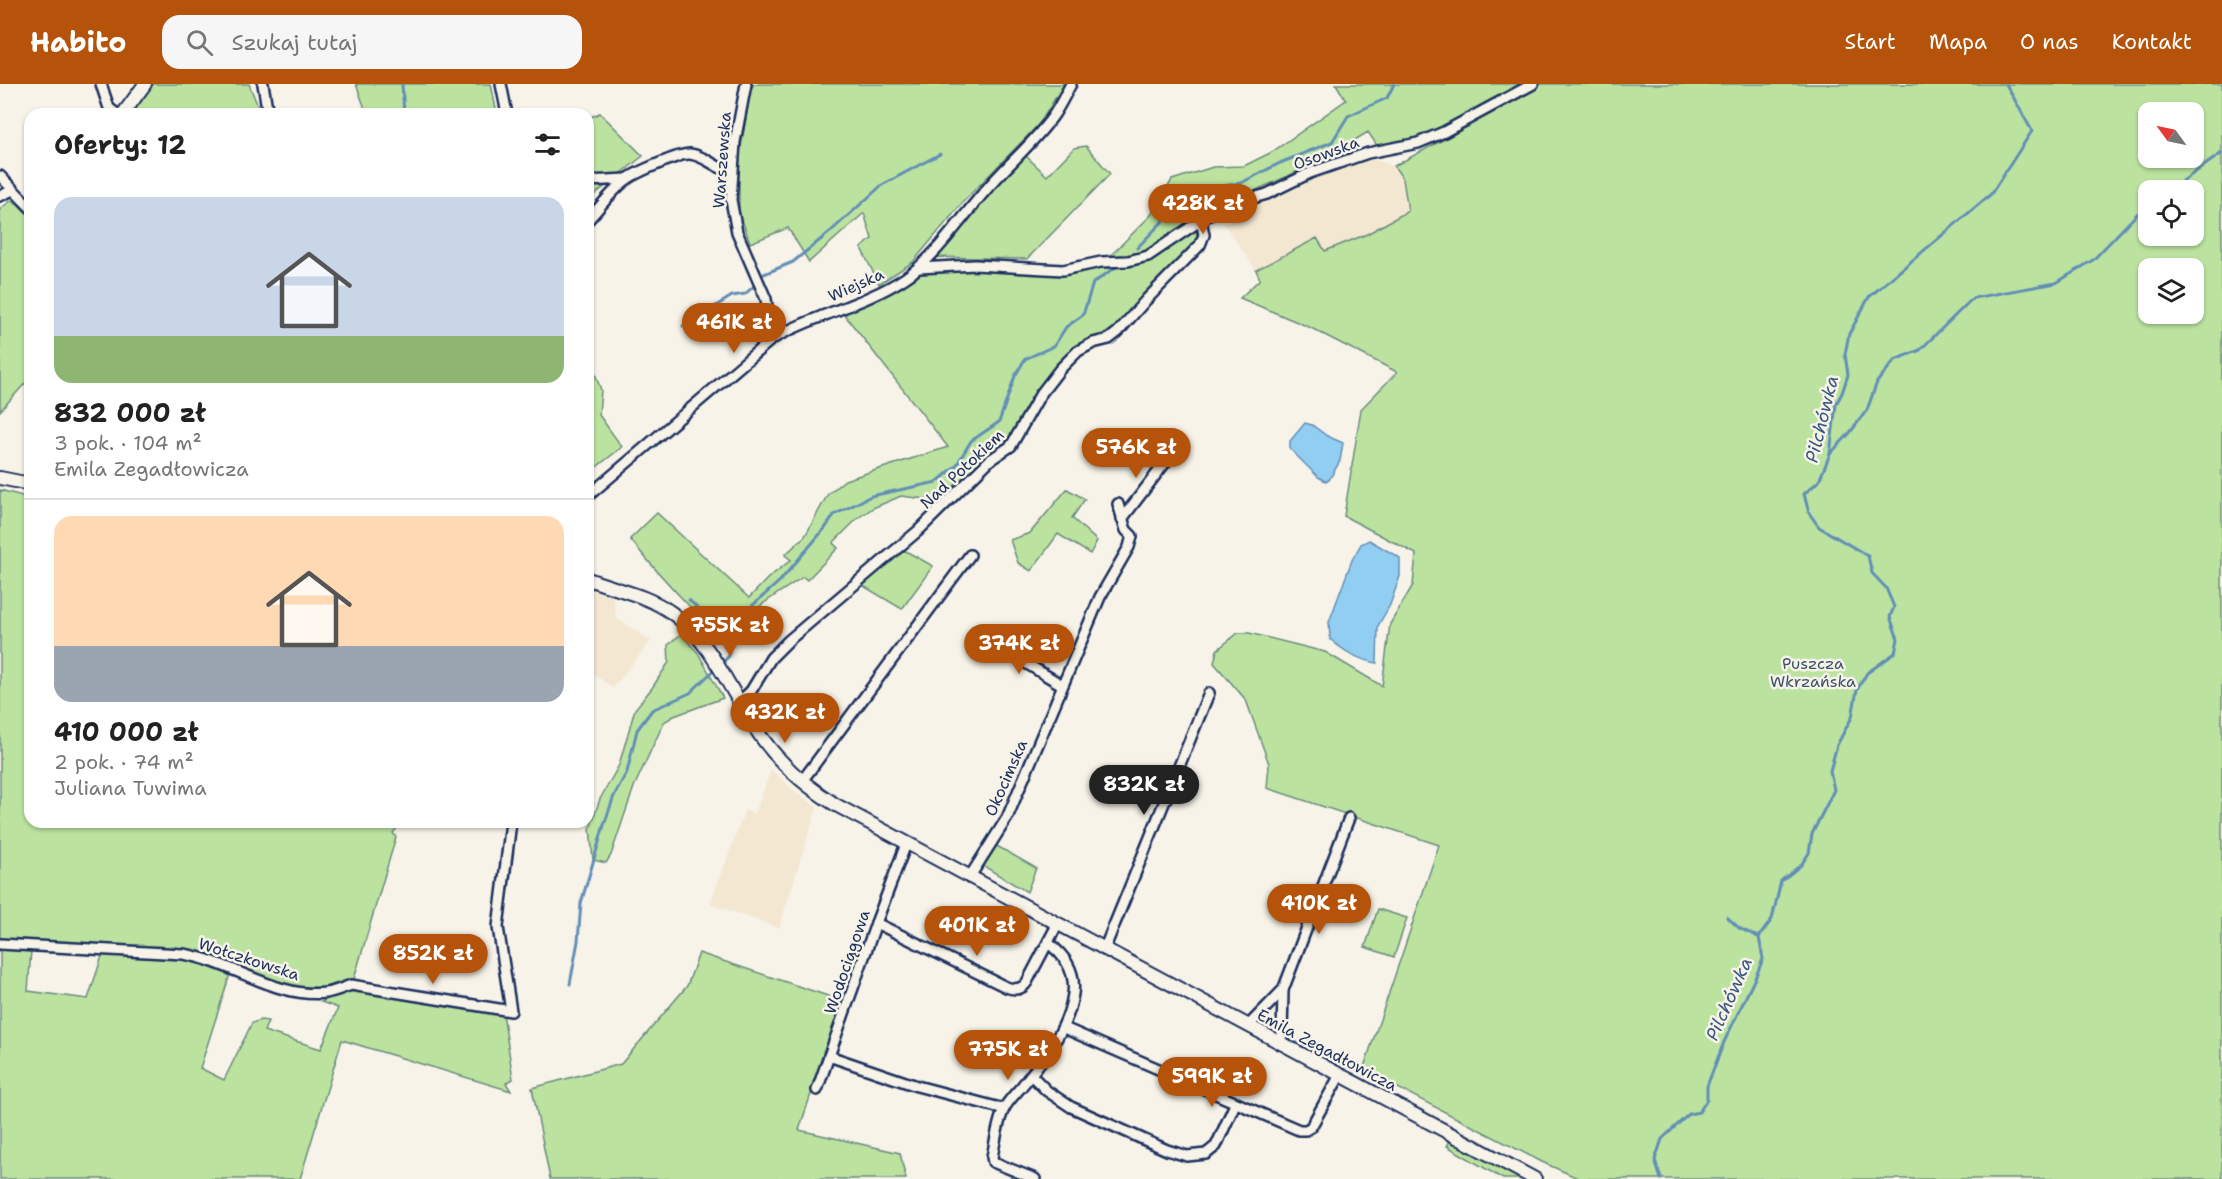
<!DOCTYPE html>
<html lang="pl">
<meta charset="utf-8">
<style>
:root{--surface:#fff;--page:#f6f6f6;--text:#222;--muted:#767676;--line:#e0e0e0;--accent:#b45309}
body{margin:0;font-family:"Shantell Sans",sans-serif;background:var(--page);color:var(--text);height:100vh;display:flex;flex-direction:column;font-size:22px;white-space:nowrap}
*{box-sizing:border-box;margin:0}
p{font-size:20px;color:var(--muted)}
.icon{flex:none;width:33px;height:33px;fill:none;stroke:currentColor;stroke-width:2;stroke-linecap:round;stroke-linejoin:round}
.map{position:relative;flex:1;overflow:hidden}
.panel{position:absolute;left:24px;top:24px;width:570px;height:720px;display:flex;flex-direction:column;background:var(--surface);border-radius:18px;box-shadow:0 2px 4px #0004}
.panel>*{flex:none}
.needle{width:39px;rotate:303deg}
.tools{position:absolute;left:2138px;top:18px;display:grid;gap:12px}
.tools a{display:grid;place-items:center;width:66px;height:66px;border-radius:12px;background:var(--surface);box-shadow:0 2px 4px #0004;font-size:30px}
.price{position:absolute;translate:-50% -51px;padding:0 14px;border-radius:21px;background:var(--accent);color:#fff;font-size:20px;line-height:39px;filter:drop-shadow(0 2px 3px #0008)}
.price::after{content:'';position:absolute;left:50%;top:36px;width:18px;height:14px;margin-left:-9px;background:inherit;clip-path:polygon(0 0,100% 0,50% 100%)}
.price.on{background:#222;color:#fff}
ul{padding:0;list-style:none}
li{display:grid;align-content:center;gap:12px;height:318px;padding:0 30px}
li+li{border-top:2px solid var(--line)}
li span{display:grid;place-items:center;height:186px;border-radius:18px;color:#555}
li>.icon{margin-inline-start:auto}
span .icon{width:108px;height:108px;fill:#fffc;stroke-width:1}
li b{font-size:26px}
h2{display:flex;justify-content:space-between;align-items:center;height:72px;padding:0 30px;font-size:26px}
header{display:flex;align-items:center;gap:36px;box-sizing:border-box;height:84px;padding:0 30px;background:var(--accent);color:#fff}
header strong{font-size:28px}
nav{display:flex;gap:33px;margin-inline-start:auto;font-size:21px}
.search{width:420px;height:54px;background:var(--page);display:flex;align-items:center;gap:15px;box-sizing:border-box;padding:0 21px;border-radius:18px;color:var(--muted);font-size:22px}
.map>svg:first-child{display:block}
.built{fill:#f3e7d2}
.green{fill:#bbe39f;stroke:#6b897e;stroke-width:1.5;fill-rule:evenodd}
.water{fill:#92cef2;stroke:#628eb7;stroke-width:1.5}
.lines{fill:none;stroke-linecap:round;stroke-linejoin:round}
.stream{stroke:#628eb7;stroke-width:3}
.street-casing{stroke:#1b2f5e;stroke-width:14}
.secondary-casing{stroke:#1b2f5e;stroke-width:16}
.street{stroke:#f7f3e8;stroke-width:9}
.secondary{stroke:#f7f3e8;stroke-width:12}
.labels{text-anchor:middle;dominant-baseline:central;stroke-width:5;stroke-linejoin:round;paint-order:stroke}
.street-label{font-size:16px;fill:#1b2f5e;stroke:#f7f3e8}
.park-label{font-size:16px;fill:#3b536b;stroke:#f7f3e8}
.water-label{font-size:18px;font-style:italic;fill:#395783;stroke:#f7f3e8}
</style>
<header>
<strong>Habito</strong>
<div class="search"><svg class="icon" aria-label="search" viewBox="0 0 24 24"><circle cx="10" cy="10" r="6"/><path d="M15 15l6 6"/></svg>Szukaj tutaj</div>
<nav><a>Start</a><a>Mapa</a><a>O nas</a><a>Kontakt</a></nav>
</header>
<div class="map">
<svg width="2222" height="1095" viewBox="0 0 2222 1095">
<rect width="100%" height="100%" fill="#f7f3e8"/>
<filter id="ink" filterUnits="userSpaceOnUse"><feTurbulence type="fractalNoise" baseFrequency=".0167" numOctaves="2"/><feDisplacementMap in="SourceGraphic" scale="12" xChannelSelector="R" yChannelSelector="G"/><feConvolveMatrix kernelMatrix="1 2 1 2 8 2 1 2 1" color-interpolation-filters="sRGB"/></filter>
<g filter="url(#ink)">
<g class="built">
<polygon points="1370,74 1394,82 1403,95 1408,127 1367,150 1324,167 1317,154 1256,186 1224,140 1282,106"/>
<polygon points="588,505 613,513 616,534 651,557 613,604 588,586"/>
<polygon points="771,685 792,705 817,723 779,844 710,820 745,726 755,730"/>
</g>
<g class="green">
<polygon points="153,0 249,0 261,30 130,30"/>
<polygon points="356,0 491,0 497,30 367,30"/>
<polygon points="754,0 1064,0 1040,39 964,117 913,178 879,200 861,164 872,155 864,129 809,178 788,144 750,159 739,127 739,75 751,4"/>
<path d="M1336,0H2222V1095H1580L1542,1078L1363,986L1439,761L1267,704L1269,680L1246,616L1214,579L1217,566L1238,549H1249L1325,568L1382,602L1390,540L1413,501L1416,470L1344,432L1361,325L1397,288L1309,243L1240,214L1260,195L1256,186L1317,154L1325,167L1367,150L1408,127L1403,95L1394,82L1469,42L1468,31L1422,53L1378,63L1368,48L1317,79L1218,123L1195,136L1198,160L1113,248L1074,267L1014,355L950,412L947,410L925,415L901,412L873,424L858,434L833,459L838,464L807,496L803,493C779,509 747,526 732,553L721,555C713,543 702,536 692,525C670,502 650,480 630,455L657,429L749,514L768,494L791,476L785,471L805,452L828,410L845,396L948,363L840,225L919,184L1090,180L1091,186L1112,170L1151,131L1172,96L1213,83L1244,82L1272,68L1346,16ZM2148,28H2193V74H2148ZM2148,106H2193V152H2148ZM2148,184H2193V230H2148Z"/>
<polygon points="600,29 643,72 588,116 588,34"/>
<polygon points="1086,62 1110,90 1027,175 932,173 1025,71 1047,92 1074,64"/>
<polygon points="12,116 30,132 30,294 0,327 0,125"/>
<polygon points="588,270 601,306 599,331 622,363 594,385 588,376"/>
<polygon points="1067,405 1085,415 1072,434 1097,457 1090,470 1058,450 1031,487 1018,479 1010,456 1030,449"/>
<polygon points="0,406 30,414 30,738 402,738 393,749 396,753 351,905 503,929 513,995 506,999 511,1007 342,956 300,1095 0,1095 0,863 31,866 28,907 88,915 103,869 191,875 231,887 200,984 224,996 252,939 261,936 268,937 264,947 321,965 338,924 321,918 349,906 312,906 287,901 210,871 184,866 0,856"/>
<polygon points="902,465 933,482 902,525 860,500"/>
<polygon points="681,550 698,569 723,614 674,632 664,638 634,703 611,771 606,779 593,776 590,744 600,715 619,681 635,625 652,604 669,578 668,561"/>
<polygon points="995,761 1036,784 1027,808 982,781"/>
<polygon points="1378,825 1407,834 1394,873 1365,863"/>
<polygon points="699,869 843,917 838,925 839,929 828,960 823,967 824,971 799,1046 900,1069 906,1095 550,1095 532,1004 621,980 687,902"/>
<polygon points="1450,1057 1526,1095 1503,1095 1447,1062"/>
</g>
<g class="water">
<polygon points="1305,339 1312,341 1327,352 1343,359 1340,377 1329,396 1325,397 1318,393 1290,365 1290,357"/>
<path d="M1369,456L1400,474V492L1390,521L1378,542L1377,579C1360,576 1343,567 1330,555L1329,538L1352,476L1361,460Z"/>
</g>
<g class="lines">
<g class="stream">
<polyline points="402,0 404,30"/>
<polyline points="2170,106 2222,69"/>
<polyline points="1137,164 1163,137 1167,120 1181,109 1241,99 1280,79 1332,58 1348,32 1387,14 1394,0"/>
<polyline points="764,190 793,178 830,148 882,101 940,70"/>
<polyline points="683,242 732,212 745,210 754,202"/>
<polyline points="1830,370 1849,350 1867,326 1877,298 1895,276 1920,266 1973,214 2056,199 2093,176 2136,131 2148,122"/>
<polyline points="689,516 706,532 717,533 728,550"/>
<polyline points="722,579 729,572 729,551 735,537 780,497 826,443 834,431 871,412 937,398 956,382 971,357 999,338 1015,292 1025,275 1054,262 1066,243 1083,231 1093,199 1119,181"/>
<polyline points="1727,833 1739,844 1758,853"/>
<polyline points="570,900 578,857 581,819 604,741 614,712 627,688 637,646 652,626 690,609 715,585"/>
<polyline points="1295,958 1319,970"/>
<polyline points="1325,974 1339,982"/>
<polyline points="1661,1095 1655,1076 1662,1055 1689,1030 1699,1028 1707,1016 1707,1002 1724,958 1756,892 1763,875 1759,853 1772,835 1781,797 1801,781 1809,769 1812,750 1834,706 1830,687 1837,661 1852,633 1857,606 1867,589 1895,569 1898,555 1890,533 1894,523 1886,504 1872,489 1868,472 1819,443 1809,429 1804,410 1819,397 1830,370 1836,320 1842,309 1848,291 1845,270 1849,250 1869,213 1991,110 2032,47 2006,0"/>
</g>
<g class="street-casing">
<g id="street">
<polyline points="101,0 109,24 117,30"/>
<polyline points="263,0 268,30"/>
<polyline points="501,0 507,30"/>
<polyline points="746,0 735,58 731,116 737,148 766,215 772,255"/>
<polyline points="0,92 30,123"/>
<polyline points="588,97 627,95"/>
<polyline points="0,112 13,106"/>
<path d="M588,136C600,123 612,107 626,96C634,89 681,69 690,70C707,72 717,86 732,88"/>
<polyline points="919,184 975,181 1063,186 1101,178 1128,177 1148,172 1219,124 1267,110 1310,89 1368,69 1418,59 1444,48 1533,0"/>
<path d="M588,412L772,255C814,231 864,221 905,194C934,175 962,133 985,107C1007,81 1034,59 1053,32C1060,22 1065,11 1071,0"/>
<polyline points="1122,435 1171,371"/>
<polyline points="991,558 1062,601"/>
<polyline points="739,618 751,607 771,574 789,556 918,447 990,376 1011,362 1040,311 1060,285 1078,267 1093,259 1109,255 1118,248 1146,216 1200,161 1204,151 1201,136"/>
<polyline points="802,697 970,471"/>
<polyline points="969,794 1007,734 1100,513 1129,463 1132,452 1126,446 1118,420"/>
<path d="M876,839L1006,903C1014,906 1022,906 1027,898L1057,841"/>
<path d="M0,860L183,870C230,877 277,915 325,909C334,908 343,904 351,901L511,927L498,843L511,738"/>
<polyline points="1104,866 1209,609"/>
<polyline points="1248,942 1283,906 1349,734"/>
<polyline points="1064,944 1299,1046 1306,1046 1311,1043 1340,991"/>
<polyline points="1280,960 1282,951 1283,906"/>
<polyline points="829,972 917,1002 1004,1025"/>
<polyline points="1031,991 1047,1007 1071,1023 1167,1066 1187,1072 1206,1070 1216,1062 1235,1020"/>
<polyline points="817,1006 876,839 906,760"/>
<path d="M1035,1095L993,1078L992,1073C995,1059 998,1035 1005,1023C1009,1016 1016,1009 1022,1002C1044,974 1068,946 1073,910C1076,888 1066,872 1048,859"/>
</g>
</g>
<g class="secondary-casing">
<g id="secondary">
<polyline points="123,30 145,0"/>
<polyline points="0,394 30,400"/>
<path d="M588,495C617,506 647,511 672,529C715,560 732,613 762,654C782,682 807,703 836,721L1535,1095"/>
</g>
</g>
<use href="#street" class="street"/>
<use href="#secondary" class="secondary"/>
</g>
</g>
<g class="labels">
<g class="street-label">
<text transform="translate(1326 69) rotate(-20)">Osowska</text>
<text transform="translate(722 76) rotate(-86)">Warszewska</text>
<text transform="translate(856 201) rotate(-24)">Wiejska</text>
<text transform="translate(962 385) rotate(-43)">Nad Potokiem</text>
<text transform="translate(1006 694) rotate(-66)">Okocimska</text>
<text transform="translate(249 875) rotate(18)">Wołczkowska</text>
<text transform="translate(847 878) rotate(-71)">Wodociągowa</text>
<text transform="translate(1327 966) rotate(28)">Emila Zegadłowicza</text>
</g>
<g class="park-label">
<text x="1813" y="579">Puszcza<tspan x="1813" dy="18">Wkrzańska</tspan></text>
</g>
<g class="water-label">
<text transform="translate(1822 335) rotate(-76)">Pilchówka</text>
<text transform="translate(1729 915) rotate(-66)">Pilchówka</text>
</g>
</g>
</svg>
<div class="tools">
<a><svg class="needle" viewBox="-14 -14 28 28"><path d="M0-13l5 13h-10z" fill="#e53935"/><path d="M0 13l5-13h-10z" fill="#767676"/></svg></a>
<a><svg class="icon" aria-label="locate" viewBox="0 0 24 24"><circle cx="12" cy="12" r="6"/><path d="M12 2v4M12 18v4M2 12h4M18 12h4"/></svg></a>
<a><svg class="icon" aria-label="layers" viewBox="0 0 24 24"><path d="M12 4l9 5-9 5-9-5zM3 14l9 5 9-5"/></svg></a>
</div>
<b class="price" style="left:1203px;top:151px">428K zł</b>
<b class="price" style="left:734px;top:270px">461K zł</b>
<b class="price" style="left:1136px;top:395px">576K zł</b>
<b class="price" style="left:730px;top:573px">755K zł</b>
<b class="price" style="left:1019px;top:591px">374K zł</b>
<b class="price" style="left:785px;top:660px">432K zł</b>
<b class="price on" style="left:1144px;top:732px">832K zł</b>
<b class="price" style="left:1319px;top:851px">410K zł</b>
<b class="price" style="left:977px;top:873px">401K zł</b>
<b class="price" style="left:433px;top:901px">852K zł</b>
<b class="price" style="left:1008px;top:997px">775K zł</b>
<b class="price" style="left:1212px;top:1024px">599K zł</b>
<section class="panel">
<h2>Oferty: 12<svg class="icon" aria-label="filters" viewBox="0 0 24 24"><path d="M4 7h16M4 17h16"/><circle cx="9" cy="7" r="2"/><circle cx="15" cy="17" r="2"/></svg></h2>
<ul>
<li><span style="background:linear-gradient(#c9d6e8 75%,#8fb573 0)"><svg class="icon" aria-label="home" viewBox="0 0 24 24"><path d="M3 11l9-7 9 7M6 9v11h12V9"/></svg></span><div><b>832 000 zł</b><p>3 pok. · 104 m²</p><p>Emila Zegadłowicza</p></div></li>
<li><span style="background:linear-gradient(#ffd9b3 70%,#9aa5b1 0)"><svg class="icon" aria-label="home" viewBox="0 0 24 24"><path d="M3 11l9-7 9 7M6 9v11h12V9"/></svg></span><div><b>410 000 zł</b><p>2 pok. · 74 m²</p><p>Juliana Tuwima</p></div></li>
</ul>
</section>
</div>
